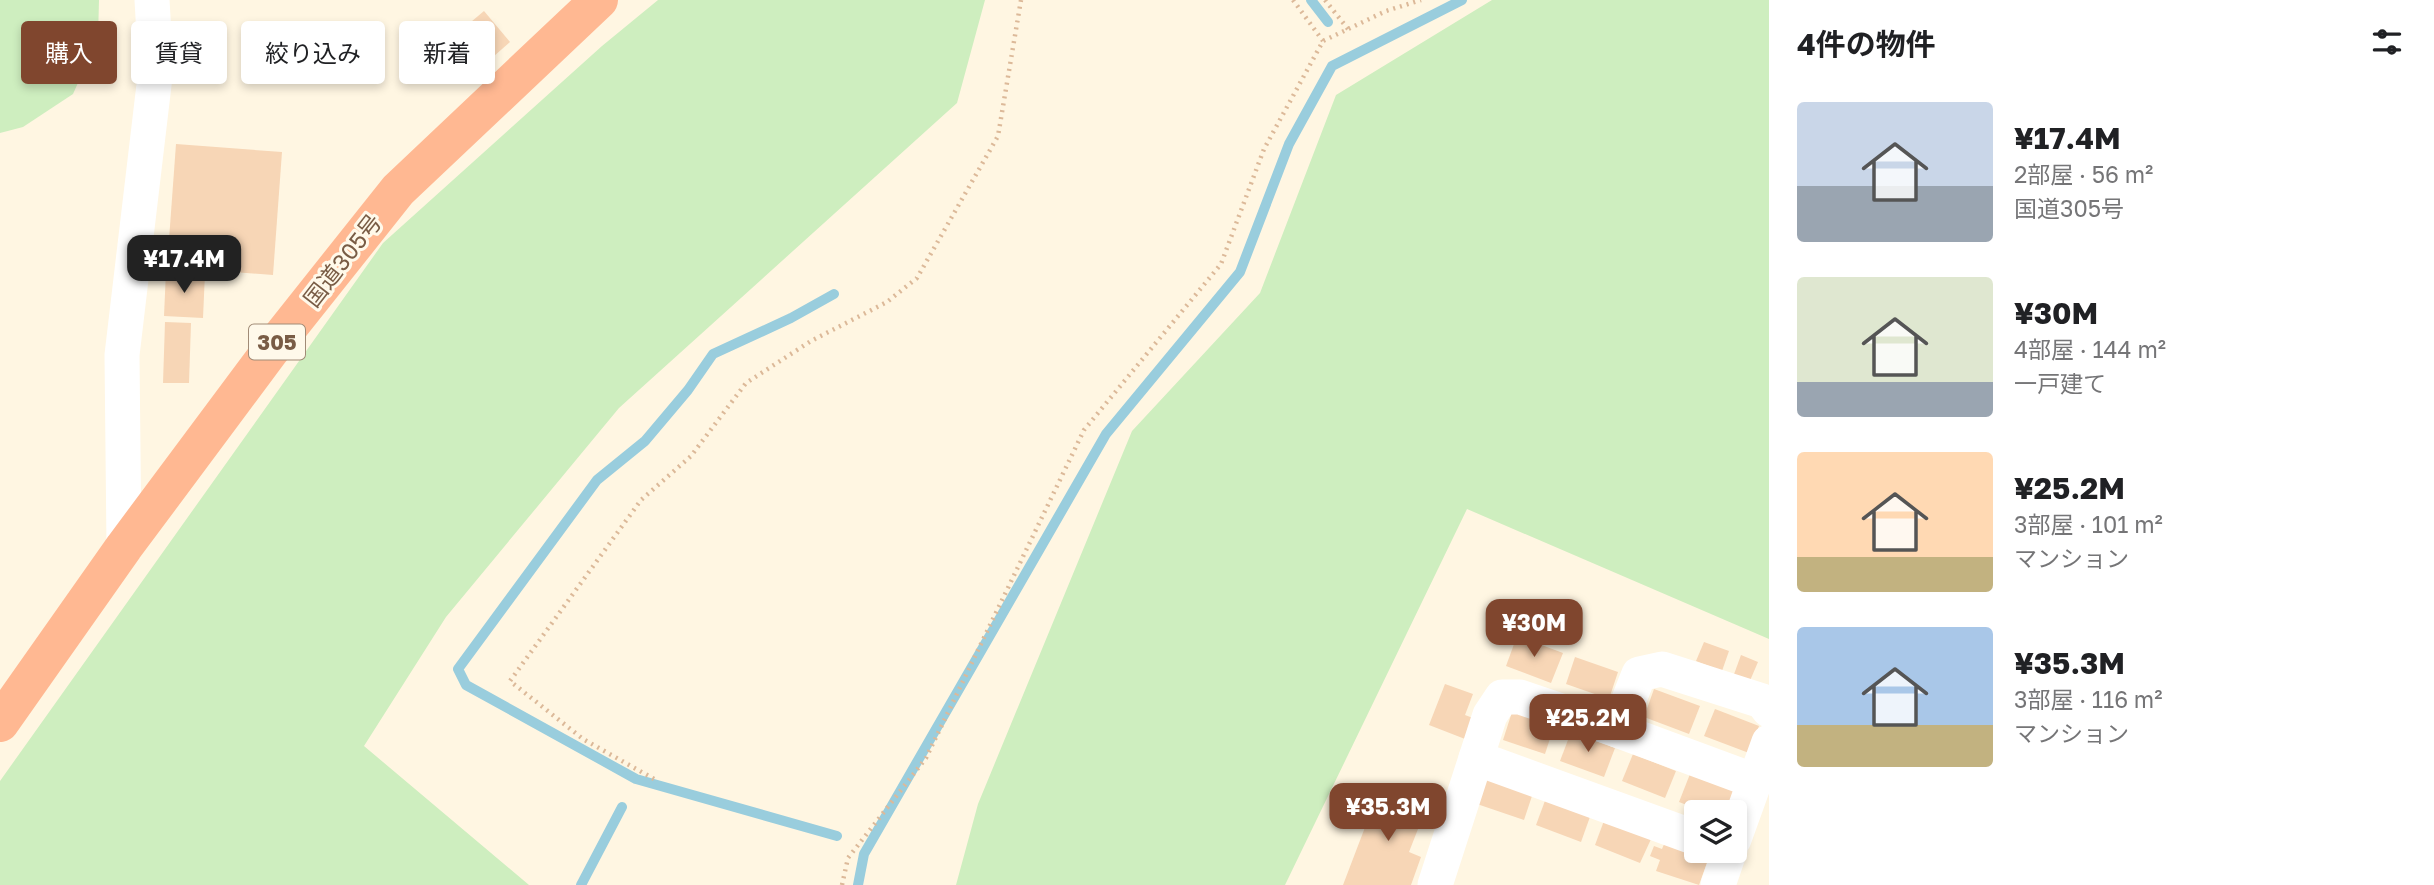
<!DOCTYPE html>
<html lang="ja">
<meta charset="utf-8">
<style>
:root{--surface:#fff;--page:#f2f2f2;--text:#202124;--muted:#757577;--accent:#80462e}
body{margin:0;font-family:"Golos Text","Noto Sans JP",sans-serif;background:var(--page);color:var(--text);height:100vh;display:flex;flex-direction:column;font-size:26px;white-space:nowrap}
*{box-sizing:border-box;margin:0}
p{font-size:23px;color:var(--muted)}
.icon{flex:none;width:38px;height:38px;fill:none;stroke:currentColor;stroke-width:2;stroke-linecap:round;stroke-linejoin:round}
.map{position:relative;flex:1;overflow:hidden}
.sheet{display:flex;flex-direction:column;background:var(--surface);width:665px}
.sheet>*{flex:none}
.guide{position:absolute;left:21px;top:21px;width:665px;height:63px;display:flex;gap:14px}
.buttons{position:absolute;left:1684px;top:800px;display:grid;gap:14px}
.buttons a{display:grid;place-items:center;width:63px;height:63px;border-radius:7px;background:var(--surface);box-shadow:0 4px 10px #0003;font-size:35px}
.price{position:absolute;translate:-50% -60px;padding:0 16px;border-radius:14px;background:var(--accent);color:#fff;font-size:23px;line-height:46px;filter:drop-shadow(0 2px 4px #0008)}
.price::after{content:'';position:absolute;left:50%;top:42px;width:21px;height:16px;margin-left:-10px;background:inherit;clip-path:polygon(0 0,100% 0,50% 100%)}
.price.selected{background:#222;color:#fff}
ul{padding:0;list-style:none}
li{display:flex;align-items:center;gap:21px;height:175px;padding:0 28px}
li span{display:grid;place-items:center;flex:none;width:196px;height:140px;border-radius:7px;color:#555}
li>.icon{margin-inline-start:auto}
span .icon{width:84px;height:84px;fill:#fffc;stroke-width:1}
li b{font-size:30px}
h2{display:flex;justify-content:space-between;align-items:center;height:84px;padding:0 28px;font-size:30px}
.pill{padding:0 24px;border-radius:7px;background:var(--surface);box-shadow:0 4px 10px #0003;font-size:24px;line-height:63px}
.pill.selected{background:var(--accent);color:#fff}
main{display:flex;flex:1;min-height:0}
.map>svg:first-child{display:block}
.green{fill:#ceeebf}
.lines{fill:none;stroke-linecap:round;stroke-linejoin:round}
.stream{stroke:#99cddd;stroke-width:10}
.building{fill:#f7d6b6}
.path{stroke:#dcb999;stroke-width:4.5;stroke-dasharray:2 5;stroke-linecap:butt}
.minor{stroke:#fff;stroke-width:35}
.highway{stroke:#ffb892;stroke-width:38}
.labels{text-anchor:middle;dominant-baseline:central;stroke-width:6;stroke-linejoin:round;paint-order:stroke}
.shield{fill:#fff9ea;stroke:#a18b76;stroke-width:2}
.shield-label{font-size:21px;font-weight:bold;fill:#795c45}
.street-label{font-size:23px;fill:#795c45;stroke:#fff9ea}
</style>
<main>
<div class="map">
<svg width="1769" height="885" viewBox="0 0 1769 885">
<rect width="100%" height="100%" fill="#fff6e2"/>
<g class="green">
<polygon points="0,0 99,0 98,38 73,94 23,127 0,133"/>
<polygon points="658,0 985,0 957,103 619,408 446,617 364,746 529,885 0,885 0,781 383,243 602,46"/>
<polygon points="1492,0 1769,0 1769,639 1467,509 1285,885 956,885 978,804 1132,431 1260,293 1336,95"/>
</g>
<g class="lines">
<g class="stream">
<polyline points="1311,0 1328,22"/>
<polyline points="834,294 791,318 713,354 688,390 645,441 597,480 458,669 466,685 636,779 837,836"/>
<polyline points="581,885 622,807"/>
<polyline points="858,885 864,854 1106,434 1240,272 1289,144 1332,66 1462,0"/>
</g>
</g>
<g class="building">
<polygon points="484,11 510,42 477,71 462,54 458,57 446,43"/>
<polygon points="176,144 282,152 273,275 167,267"/>
<polygon points="166,271 205,273 203,318 164,316"/>
<polygon points="165,322 191,323 189,383 163,383"/>
<polygon points="1517,636 1563,653 1551,683 1506,666"/>
<polygon points="1704,642 1729,651 1722,671 1696,661"/>
<polygon points="1741,655 1758,662 1749,683 1733,677"/>
<polygon points="1575,657 1618,672 1609,699 1566,684"/>
<polygon points="1445,684 1473,694 1465,715 1473,718 1465,739 1429,725"/>
<polygon points="1654,689 1700,706 1689,734 1644,717"/>
<polygon points="1715,709 1759,726 1749,753 1704,736"/>
<polygon points="1512,712 1554,726 1545,754 1503,740"/>
<polygon points="1571,732 1615,748 1604,777 1560,761"/>
<polygon points="1633,754 1676,771 1665,798 1622,781"/>
<polygon points="1690,774 1736,791 1728,812 1705,812 1679,802"/>
<polygon points="1486,777 1533,793 1524,820 1477,804"/>
<polygon points="1380,788 1427,806 1409,852 1421,857 1411,885 1343,885"/>
<polygon points="1546,798 1591,814 1581,842 1536,825"/>
<polygon points="1605,818 1652,837 1640,863 1595,845"/>
<polygon points="1665,842 1709,857 1699,885 1656,871 1660,860 1650,856 1654,846 1662,849"/>
</g>
<g class="lines">
<g class="path">
<polyline points="1293,0 1323,41"/>
<polyline points="1325,0 1348,29"/>
<polyline points="654,779 583,739 510,681 641,500 691,456 746,383 811,341 887,302 917,278 998,136 1021,0"/>
<polyline points="842,885 848,858 926,758 1084,430 1221,264 1264,149 1323,41 1386,11 1421,0"/>
</g>
<g class="minor">
<polyline points="124,547 122,355 156,68 152,0"/>
<polyline points="1617,730 1755,781"/>
<polyline points="1476,758 1696,838"/>
<polyline points="1734,839 1769,742"/>
<polyline points="1435,885 1490,715 1502,697 1520,697 1617,730 1639,674 1662,669 1762,701 1769,710"/>
<polyline points="1718,885 1730,850"/>
</g>
<polyline class="highway" points="0,723 124,547 270,351 398,190 599,0"/>
</g>
<g class="labels">
<rect class="shield" x="249" y="324.5" width="56" height="35" rx="5"/>
<g class="shield-label">
<text x="277" y="342">305</text>
</g>
<g class="street-label">
<text transform="translate(342 260) rotate(-52)">国道305号</text>
</g>
</g>
</svg>
<div class="buttons">
<a><svg class="icon" aria-label="layers" viewBox="0 0 24 24"><path d="M12 4l9 5-9 5-9-5zM3 14l9 5 9-5"/></svg></a>
</div>
<b class="price selected" style="left:184px;top:295px">¥17.4M</b>
<b class="price" style="left:1534px;top:659px">¥30M</b>
<b class="price" style="left:1588px;top:754px">¥25.2M</b>
<b class="price" style="left:1388px;top:843px">¥35.3M</b>
<div class="guide">
<a class="pill selected">購入</a>
<a class="pill">賃貸</a>
<a class="pill">絞り込み</a>
<a class="pill">新着</a>
</div>
</div>
<section class="sheet">
<h2>4件の物件<svg class="icon" aria-label="filters" viewBox="0 0 24 24"><path d="M4 7h16M4 17h16"/><circle cx="9" cy="7" r="2"/><circle cx="15" cy="17" r="2"/></svg></h2>
<ul>
<li><span style="background:linear-gradient(#c9d6e8 60%,#9aa5b1 0)"><svg class="icon" aria-label="home" viewBox="0 0 24 24"><path d="M3 11l9-7 9 7M6 9v11h12V9"/></svg></span><div><b>¥17.4M</b><p>2部屋 · 56 m²</p><p>国道305号</p></div></li>
<li><span style="background:linear-gradient(#dfe7d0 75%,#9aa5b1 0)"><svg class="icon" aria-label="home" viewBox="0 0 24 24"><path d="M3 11l9-7 9 7M6 9v11h12V9"/></svg></span><div><b>¥30M</b><p>4部屋 · 144 m²</p><p>一戸建て</p></div></li>
<li><span style="background:linear-gradient(#ffd9b3 75%,#c2b280 0)"><svg class="icon" aria-label="home" viewBox="0 0 24 24"><path d="M3 11l9-7 9 7M6 9v11h12V9"/></svg></span><div><b>¥25.2M</b><p>3部屋 · 101 m²</p><p>マンション</p></div></li>
<li><span style="background:linear-gradient(#a9c7e8 70%,#c2b280 0)"><svg class="icon" aria-label="home" viewBox="0 0 24 24"><path d="M3 11l9-7 9 7M6 9v11h12V9"/></svg></span><div><b>¥35.3M</b><p>3部屋 · 116 m²</p><p>マンション</p></div></li>
</ul>
</section>
</main>
